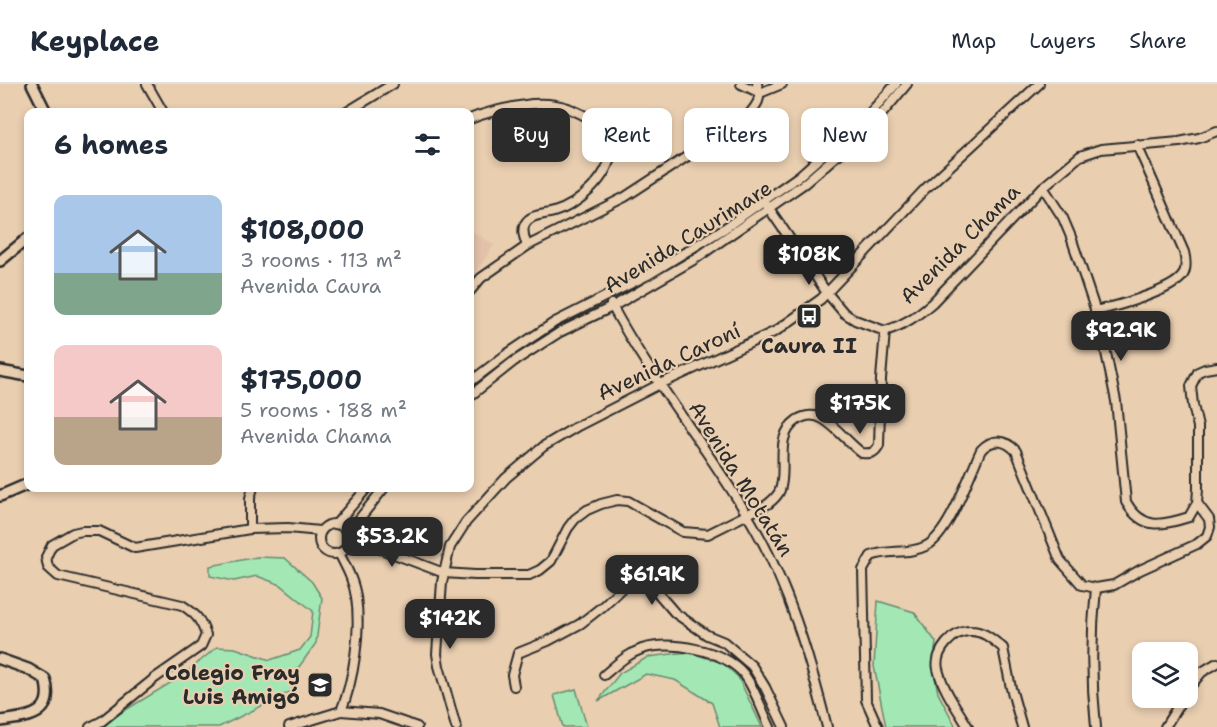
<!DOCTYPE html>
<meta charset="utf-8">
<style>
:root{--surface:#fff;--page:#f6f6f7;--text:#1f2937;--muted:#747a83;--line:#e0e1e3;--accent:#2b2b2b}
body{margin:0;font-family:"Shantell Sans",sans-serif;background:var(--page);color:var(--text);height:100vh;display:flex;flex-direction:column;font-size:22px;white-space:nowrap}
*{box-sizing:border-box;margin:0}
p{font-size:20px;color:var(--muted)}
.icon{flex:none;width:33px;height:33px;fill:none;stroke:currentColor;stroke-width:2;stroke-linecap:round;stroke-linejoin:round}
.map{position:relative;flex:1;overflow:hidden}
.details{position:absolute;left:24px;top:24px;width:450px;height:384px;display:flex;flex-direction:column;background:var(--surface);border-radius:12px;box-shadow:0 3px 9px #0003}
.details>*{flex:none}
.banner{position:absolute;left:492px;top:24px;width:570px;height:54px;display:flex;gap:12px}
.controls{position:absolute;left:1132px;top:558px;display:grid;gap:12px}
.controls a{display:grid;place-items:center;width:66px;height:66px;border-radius:12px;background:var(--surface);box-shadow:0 3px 9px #0003;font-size:30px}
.price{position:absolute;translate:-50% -51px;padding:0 14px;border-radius:12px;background:var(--accent);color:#fff;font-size:20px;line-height:39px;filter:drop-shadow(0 2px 3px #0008)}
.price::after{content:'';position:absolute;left:50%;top:36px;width:18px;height:14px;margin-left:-9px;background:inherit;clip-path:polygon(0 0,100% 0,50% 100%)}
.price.active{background:#222;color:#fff}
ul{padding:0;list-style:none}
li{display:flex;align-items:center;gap:18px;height:150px;padding:0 30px}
li span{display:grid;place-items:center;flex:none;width:168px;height:120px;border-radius:12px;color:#555}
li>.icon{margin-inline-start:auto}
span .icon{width:72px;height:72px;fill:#fffc;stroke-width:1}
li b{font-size:26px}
h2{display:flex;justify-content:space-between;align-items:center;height:72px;padding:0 30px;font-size:26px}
.pill{padding:0 21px;border-radius:12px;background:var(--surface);box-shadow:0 3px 9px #0003;font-size:21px;line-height:54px}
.pill.active{background:var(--accent);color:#fff}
header{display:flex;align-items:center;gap:36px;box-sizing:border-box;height:84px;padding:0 30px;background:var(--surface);border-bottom:2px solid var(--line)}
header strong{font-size:28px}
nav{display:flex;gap:33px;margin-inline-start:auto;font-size:21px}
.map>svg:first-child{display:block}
.built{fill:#e3c1aa}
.green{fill:#a3e8b4;stroke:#678a70;stroke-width:1.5}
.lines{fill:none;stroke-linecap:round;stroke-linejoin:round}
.minor-casing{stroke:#2b2b2b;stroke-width:12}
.tertiary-casing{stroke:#2b2b2b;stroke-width:14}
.minor{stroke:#e9ceb0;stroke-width:8}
.tertiary{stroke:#e9ceb0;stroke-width:9}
.labels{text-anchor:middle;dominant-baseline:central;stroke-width:4.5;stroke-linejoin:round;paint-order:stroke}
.street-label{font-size:21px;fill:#2b2b2b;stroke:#e9ceb0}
.poi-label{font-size:21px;font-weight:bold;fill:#2b2b2b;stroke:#e9ceb0}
</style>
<header>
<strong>Keyplace</strong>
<nav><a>Map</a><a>Layers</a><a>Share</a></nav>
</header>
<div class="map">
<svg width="1217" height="643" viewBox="0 0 1217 643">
<rect width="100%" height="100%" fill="#e9ceb0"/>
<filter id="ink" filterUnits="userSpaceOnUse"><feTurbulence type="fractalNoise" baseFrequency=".0167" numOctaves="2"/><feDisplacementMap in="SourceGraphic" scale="12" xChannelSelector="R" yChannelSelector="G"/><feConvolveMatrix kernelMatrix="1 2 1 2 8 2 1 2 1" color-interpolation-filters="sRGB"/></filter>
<g filter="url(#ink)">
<polygon class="built" points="470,146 494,161 470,197"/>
<g class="green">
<polygon points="257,473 285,474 312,498 322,514 316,559 296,587 292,607 219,643 92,643 119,630 182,592 217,563 235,564 270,576 300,566 310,553 313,527 281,501 257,492 234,497 210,492 210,482"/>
<polygon points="878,517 914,528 936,558 933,583 938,609 956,643 886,643 874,582"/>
<polygon points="688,568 723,579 738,593 762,643 720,643 712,619 675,596 646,590 598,617 620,589 648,573"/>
<polygon points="576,605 587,643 563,643 554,611"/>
</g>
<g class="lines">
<g class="minor-casing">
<g id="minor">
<polyline points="147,0 163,28"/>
<polyline points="741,0 760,9 782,0"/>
<polyline points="347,28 393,0"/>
<path d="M470,35C489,27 511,23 532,20C545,19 557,20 568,24C587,32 613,43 611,67C609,94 578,121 554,128C544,131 530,130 525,140C521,147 525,155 527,162"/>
<path d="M1043,103L1063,134L1071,153L1100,240L1116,317L1126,418C1142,446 1161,442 1189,433L1197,419L1198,405V343L1193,321L1191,302L1198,288L1205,285L1217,283"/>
<polyline points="766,120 827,209 844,229 855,236 885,247"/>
<path d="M470,207L481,194L527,162L625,113L746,34C756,22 763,16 757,0"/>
<path d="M611,220C652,297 708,364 752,439C789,502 809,572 827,643"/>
<path d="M1095,227C1114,223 1173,207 1183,191C1187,184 1186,176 1184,168L1137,61"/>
<polyline points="470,298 507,270 555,238 648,191 725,144 799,92 869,30 896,0"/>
<polyline points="470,312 513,278 560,248 612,223 695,175 805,99 876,37 907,0"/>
<circle cx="334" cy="455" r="15"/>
<polyline points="336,440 367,404"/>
<polyline points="250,445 250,414 253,404"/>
<polyline points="348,449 384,404"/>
<path d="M349,453L444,489L475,491H529L540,486L551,477L568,444L575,435L587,426L601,420L617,416L628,417L683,448L708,450L768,420C773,416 778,412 780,406C788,383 773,353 797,336C805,331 815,330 823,335C838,344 848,359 862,369C871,370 875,369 879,361L881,295L885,247C904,241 917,232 932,219L1043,103L1080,72L1101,65L1179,58L1199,54L1217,47"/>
<path d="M339,469C346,483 354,497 356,513C361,546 354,596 341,627L379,630L417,643"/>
<path d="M1096,504C1091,550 1091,597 1096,643"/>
<path d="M604,591C616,581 627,570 642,565C671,556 723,566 743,589C754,602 762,627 770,643"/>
<polyline points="514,602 512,591 518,569 548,557 580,540 603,522 630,496 636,491 644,490 652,496 656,507 675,529 707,551 724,558 752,582 765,603 784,643"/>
<polyline points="1188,605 1202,588 1217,579"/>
<path d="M90,643L102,637L155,594L201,562L206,551C201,536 196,530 182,521L58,492L48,483L46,473L52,461L73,449L82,447H99L135,464L250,445L288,444L320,447"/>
<polyline points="289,643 341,627"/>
<polyline points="456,643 439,582 437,570 442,498 450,463 466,438 506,394 544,362 576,343 660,300 776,247 821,215 925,105 1039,0"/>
<path d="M878,643L866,616L863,486L871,472C889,465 908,471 926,462C949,451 969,391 981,366C992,354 1005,355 1016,367L1060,476L1082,501L1096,504L1114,501L1140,486L1197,460L1207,452L1210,443L1209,435L1197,419"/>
<path d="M968,643C957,624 943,606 938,585C934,568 953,546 971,547C984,547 993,556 1003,564L1011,604L1022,643"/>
<polyline points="1165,643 1183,614"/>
</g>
</g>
<g class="tertiary-casing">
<g id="tertiary">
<polyline points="32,0 46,28"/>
<polyline points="0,177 28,154"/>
<polyline points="0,287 28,292"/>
<polyline points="0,412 28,400"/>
<path d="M0,575L28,585L45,595C56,632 28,633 0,637"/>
</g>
</g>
<use href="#minor" class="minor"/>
<use href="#tertiary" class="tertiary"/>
</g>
</g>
<defs>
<g id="bus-square" transform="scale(1.35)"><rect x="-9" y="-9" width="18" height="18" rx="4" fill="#2b2b2b" stroke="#e9ceb0"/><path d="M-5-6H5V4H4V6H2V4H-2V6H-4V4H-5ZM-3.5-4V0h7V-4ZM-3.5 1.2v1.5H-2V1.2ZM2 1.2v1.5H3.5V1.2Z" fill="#fff"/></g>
<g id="school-square" transform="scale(1.35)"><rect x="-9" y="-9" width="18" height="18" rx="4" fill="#2b2b2b" stroke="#e9ceb0"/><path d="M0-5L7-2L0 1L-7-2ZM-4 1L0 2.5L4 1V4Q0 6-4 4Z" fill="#fff"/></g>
</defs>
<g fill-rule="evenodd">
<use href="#bus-square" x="809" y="232"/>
<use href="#school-square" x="320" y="601"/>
</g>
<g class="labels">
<g class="street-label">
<text transform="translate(688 153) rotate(-32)">Avenida Caurimare</text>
<text transform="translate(960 160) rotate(-45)">Avenida Chama</text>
<text transform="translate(669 278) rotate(-25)">Avenida Caroní</text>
<text transform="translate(741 395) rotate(58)">Avenida Motatán</text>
</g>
<g class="poi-label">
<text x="809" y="262">Caura II</text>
<text x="300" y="589" text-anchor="end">Colegio Fray<tspan x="300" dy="24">Luis Amigó</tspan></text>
</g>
</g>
</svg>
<div class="controls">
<a><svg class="icon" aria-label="layers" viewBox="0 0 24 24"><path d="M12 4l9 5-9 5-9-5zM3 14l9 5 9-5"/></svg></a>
</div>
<b class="price active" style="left:809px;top:202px">$108K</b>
<b class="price" style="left:1121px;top:278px">$92.9K</b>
<b class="price" style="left:860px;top:351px">$175K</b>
<b class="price" style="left:392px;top:484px">$53.2K</b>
<b class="price" style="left:652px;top:522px">$61.9K</b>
<b class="price" style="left:450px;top:566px">$142K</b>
<div class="banner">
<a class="pill active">Buy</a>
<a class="pill">Rent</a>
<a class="pill">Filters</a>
<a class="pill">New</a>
</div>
<section class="details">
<h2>6 homes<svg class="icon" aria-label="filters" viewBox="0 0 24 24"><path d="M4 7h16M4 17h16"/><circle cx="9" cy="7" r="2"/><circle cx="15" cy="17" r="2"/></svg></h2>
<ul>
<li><span style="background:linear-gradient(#a9c7e8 65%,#7fa58c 0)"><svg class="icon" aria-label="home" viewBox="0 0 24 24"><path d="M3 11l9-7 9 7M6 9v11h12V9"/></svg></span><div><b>$108,000</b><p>3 rooms · 113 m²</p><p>Avenida Caura</p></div></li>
<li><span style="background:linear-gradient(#f6c9c9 60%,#b9a48a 0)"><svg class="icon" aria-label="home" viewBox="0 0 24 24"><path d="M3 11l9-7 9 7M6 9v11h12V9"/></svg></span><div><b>$175,000</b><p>5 rooms · 188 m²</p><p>Avenida Chama</p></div></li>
</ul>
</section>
</div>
